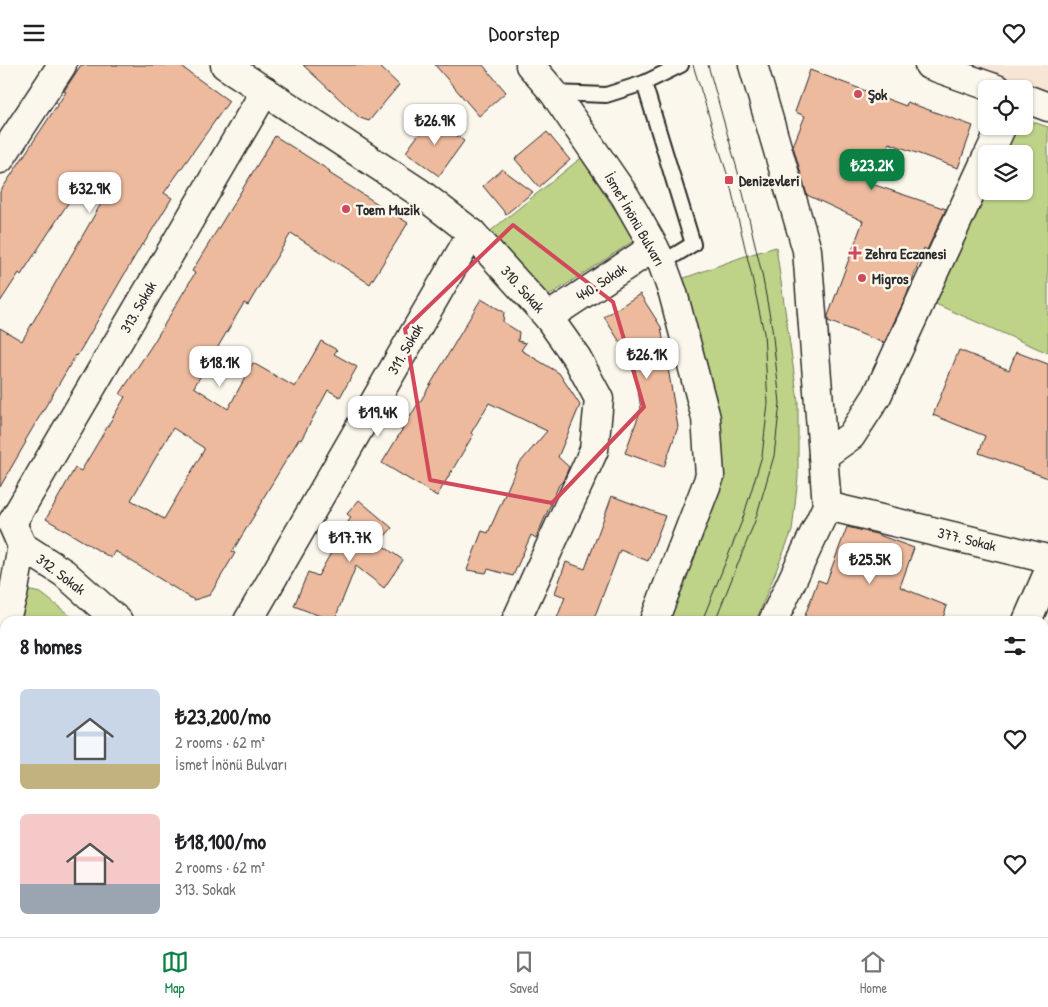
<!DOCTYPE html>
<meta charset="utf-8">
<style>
:root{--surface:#fff;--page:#f2f2f2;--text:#202124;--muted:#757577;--line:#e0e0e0;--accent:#0b8043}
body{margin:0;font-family:"Patrick Hand",sans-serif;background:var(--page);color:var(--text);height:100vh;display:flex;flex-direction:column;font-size:19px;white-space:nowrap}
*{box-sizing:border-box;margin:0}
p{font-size:16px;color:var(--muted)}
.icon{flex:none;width:28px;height:28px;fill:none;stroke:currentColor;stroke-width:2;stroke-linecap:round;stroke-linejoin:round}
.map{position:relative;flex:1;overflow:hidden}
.drawer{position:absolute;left:0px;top:551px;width:1049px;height:321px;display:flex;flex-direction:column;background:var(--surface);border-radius:15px 15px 0 0;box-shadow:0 1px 4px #0004}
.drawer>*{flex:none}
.fabs{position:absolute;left:978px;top:15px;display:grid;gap:10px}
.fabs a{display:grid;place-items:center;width:55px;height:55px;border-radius:8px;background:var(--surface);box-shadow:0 1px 4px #0004;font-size:25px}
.price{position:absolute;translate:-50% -42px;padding:0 11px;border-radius:10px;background:#fff;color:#222;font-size:16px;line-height:32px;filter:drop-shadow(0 1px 2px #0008)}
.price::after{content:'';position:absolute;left:50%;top:30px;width:15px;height:11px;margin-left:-8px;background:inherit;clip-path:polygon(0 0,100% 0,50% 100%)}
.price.current{background:var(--accent);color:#fff}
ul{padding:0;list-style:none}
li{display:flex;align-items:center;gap:15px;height:125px;padding:0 20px}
li span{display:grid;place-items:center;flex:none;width:140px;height:100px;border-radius:8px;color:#555}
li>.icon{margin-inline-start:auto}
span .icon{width:60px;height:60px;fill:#fffc;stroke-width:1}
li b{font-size:21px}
h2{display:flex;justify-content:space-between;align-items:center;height:60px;padding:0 20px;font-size:21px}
header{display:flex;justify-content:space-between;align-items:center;height:65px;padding:0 20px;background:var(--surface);font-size:22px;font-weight:600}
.menu{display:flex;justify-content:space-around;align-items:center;height:70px;border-top:1px solid var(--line);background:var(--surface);font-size:14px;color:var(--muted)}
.menu a{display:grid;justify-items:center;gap:2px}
.menu .current{color:var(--accent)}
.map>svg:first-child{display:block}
.built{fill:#f7e5d5}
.green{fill:#bed388;stroke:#747f5a}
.building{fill:#edba9e;stroke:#2b2b2b;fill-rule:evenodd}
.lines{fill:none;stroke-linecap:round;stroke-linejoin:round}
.lane-casing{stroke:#2b2b2b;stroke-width:18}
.street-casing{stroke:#2b2b2b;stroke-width:31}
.secondary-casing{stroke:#2b2b2b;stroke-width:31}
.primary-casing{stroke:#2b2b2b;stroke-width:31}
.path{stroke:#2b2b2b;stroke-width:3;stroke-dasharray:4 4;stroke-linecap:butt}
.lane{stroke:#fbf7ec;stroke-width:14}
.street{stroke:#fbf7ec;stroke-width:28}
.secondary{stroke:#fbf7ec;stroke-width:28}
.primary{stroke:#fbf7ec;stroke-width:28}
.tram{stroke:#2b2b2b;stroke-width:1}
.marked{fill:none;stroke:#d1495b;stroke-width:4;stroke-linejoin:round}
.poi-dot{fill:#d1495b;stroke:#fbf7ec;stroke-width:2}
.labels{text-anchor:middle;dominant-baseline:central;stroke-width:5;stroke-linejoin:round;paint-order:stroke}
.poi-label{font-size:15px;font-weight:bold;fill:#2b2b2b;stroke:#fbf7ec;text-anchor:start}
.street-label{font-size:15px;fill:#2b2b2b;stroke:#fbf7ec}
</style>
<header><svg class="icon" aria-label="menu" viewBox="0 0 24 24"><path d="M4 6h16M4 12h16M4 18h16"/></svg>Doorstep<svg class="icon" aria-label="heart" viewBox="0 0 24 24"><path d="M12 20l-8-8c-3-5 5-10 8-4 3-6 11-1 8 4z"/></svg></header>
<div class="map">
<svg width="1048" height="872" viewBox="0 0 1048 872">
<rect width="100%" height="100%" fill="#fbf7ec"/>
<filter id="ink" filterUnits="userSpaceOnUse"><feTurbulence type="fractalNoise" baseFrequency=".02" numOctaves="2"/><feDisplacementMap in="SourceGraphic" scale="10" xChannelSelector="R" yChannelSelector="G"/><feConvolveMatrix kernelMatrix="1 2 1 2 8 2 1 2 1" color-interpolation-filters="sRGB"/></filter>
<g filter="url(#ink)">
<polygon class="built" points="974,0 1048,0 1048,28"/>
<g class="green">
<polygon points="1024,54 1048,62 1048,288 931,237 986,126 1024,126 1024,89 1003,89 1017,61 1024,61"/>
<polygon points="581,93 635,175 544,234 488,168"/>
<polygon points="776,182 798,336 798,412 792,466 756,556 668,556 707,461 718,408 679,215 745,191"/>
<polygon points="31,526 41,528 77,556 10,556 17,532"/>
<polygon points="5,573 5,848 0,861 0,590"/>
<polygon points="542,868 613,868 612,872 541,872"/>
</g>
<g class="building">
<polygon points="81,0 179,0 229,36 164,128 172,133 143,180 142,179 77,291 76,290 25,376 26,377 0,422 0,263 22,276 110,123 87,109 21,210 19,208 0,237 0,127 66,27 64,26"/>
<polygon points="303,0 378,0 399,20 369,56 360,53"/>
<polygon points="435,0 483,0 506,27 479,51"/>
<polygon points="810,5 906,41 907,37 973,61 958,103 889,78 869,118 946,144 927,185 924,183 906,232 884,278 828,256 828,251 863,156 807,130 793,81 805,51 795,47"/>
<polygon points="431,52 464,76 439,111 406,87"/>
<polygon points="547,67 570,95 539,122 515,94"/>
<path d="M275,71L330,106L329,108L408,158L370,219L291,168L248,240L244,238L194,322L228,344L253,298L295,322L321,276L337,285L334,289L357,302L340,332L328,325L301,375L299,374L262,435L263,436L232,487L235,488L210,530L194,535L115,486L111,493L46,454L75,403L81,406L125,332L120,329L154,277L195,208L192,206ZM173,363L204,383V385L164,454L131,435Z"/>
<polygon points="502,104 533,127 506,149 483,121"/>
<polygon points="640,229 661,262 678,362 664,402 625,388 641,344 634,299 604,252"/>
<polygon points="481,234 504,247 503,257 519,267 518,276 526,278 521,285 559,308 580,340 558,392 569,402 563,416 559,420 536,473 531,470 513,511 488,504 486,508 467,505 482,466 488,468 518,400 547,366 489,338 471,368 473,370 437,431 382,398 419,337 420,337"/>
<polygon points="959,285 1009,305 1016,287 1048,299 1048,413 979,388 985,371 933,350"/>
<polygon points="612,431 665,451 648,496 620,485 593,556 556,556 565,532 555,528 566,497 585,504"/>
<polygon points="359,435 392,463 379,478 403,495 384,523 356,501 334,556 333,556 294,541 308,507 318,511 351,452 347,449"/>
<polygon points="847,462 876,469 914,483 900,522 947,541 942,556 803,556 818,515 826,518"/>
</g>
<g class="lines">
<g class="lane-casing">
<g id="lane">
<polyline points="644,18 693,179 662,198"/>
<polyline points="554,28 606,30 644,18 681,0"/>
</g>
</g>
<g class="street-casing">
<g id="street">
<polyline points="225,0 420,128 472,168 548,252 577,293 599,334 594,385 516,556"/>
<polyline points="989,89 1002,61"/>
<polyline points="0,94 62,0"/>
<polyline points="548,252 654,182"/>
<polyline points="823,391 851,371 877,331 986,94"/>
<polyline points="827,441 1048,494"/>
<polyline points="12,458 265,26"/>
<polyline points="12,458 22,481 64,508 118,556"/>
<polyline points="5,556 13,530 22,481"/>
<polyline points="248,556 472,168"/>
<polyline points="1044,607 1048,609"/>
<polyline points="465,868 471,872"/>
<polyline points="21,872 22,868"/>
<polyline points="264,872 266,868"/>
</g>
</g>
<g class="secondary-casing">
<g id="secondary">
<polyline points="929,0 997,24"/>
<polyline points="1024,33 1048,42"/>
<polyline points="1027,556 1048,508"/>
<polyline points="888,872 890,868"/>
</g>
</g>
<g class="primary-casing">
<g id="primary">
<polyline points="530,0 554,28 625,131 654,182 662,198 673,228 706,353 710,411 654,556"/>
<polyline points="753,0 807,185 827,441 773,556"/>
<polyline points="532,872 534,868"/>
<polyline points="634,872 635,868"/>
</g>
</g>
<g class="path">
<polyline points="0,668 5,670"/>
<polyline points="0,743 5,726"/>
</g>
<use href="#lane" class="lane"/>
<use href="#street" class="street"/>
<use href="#secondary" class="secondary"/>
<use href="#primary" class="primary"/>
<g class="tram">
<polyline points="693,0 729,115 752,212 764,268 768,339 762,391 742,456 702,556"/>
<polyline points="708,0 739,111 762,209 772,263 780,338 774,391 755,456 715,556"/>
<polyline points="576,872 578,868"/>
<polyline points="588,872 590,868"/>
</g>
</g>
</g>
<path class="marked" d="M513,160L613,237L644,342L552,438L430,415L405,264Z"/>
<g class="poi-dot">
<circle cx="858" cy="29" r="5"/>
<rect x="724" y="110" width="10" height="10" rx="2.5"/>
<circle cx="346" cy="144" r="5"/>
<path d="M852.5 180.5h5v5h5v5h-5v5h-5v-5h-5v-5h5z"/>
<circle cx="862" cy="213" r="5"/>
</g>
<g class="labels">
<g class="poi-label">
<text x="868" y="29">Şok</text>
<text x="739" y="115">Denizevleri</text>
<text x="356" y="144">Toem Muzik</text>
<text x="865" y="188">Zehra Eczanesi</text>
<text x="872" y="213">Migros</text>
</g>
<g class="street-label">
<text transform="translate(635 154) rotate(60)">İsmet İnönü Bulvarı</text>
<text transform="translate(601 217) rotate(-33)">440. Sokak</text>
<text transform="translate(523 224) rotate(48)">310. Sokak</text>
<text transform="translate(138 242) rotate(-60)">313. Sokak</text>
<text transform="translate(405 284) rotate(-60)">311. Sokak</text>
<text transform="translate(967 474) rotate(14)">377. Sokak</text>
<text transform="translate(61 509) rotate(37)">312. Sokak</text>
</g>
</g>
</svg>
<div class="fabs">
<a><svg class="icon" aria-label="locate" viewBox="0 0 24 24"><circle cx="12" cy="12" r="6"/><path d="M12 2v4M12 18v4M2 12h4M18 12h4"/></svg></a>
<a><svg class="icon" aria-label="layers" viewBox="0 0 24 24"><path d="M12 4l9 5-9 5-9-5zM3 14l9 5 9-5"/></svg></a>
</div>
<b class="price" style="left:435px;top:81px">₺26.9K</b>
<b class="price current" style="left:872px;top:126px">₺23.2K</b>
<b class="price" style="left:90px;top:149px">₺32.9K</b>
<b class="price" style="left:647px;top:315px">₺26.1K</b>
<b class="price" style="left:220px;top:323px">₺18.1K</b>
<b class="price" style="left:378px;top:373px">₺19.4K</b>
<b class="price" style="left:350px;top:498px">₺17.7K</b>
<b class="price" style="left:870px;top:520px">₺25.5K</b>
<section class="drawer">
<h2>8 homes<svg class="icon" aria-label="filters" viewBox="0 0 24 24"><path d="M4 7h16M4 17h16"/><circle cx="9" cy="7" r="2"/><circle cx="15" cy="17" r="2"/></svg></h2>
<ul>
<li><span style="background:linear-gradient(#c9d6e8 75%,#c2b280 0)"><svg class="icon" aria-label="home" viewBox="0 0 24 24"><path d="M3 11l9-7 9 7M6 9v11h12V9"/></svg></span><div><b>₺23,200/mo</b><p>2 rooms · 62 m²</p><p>İsmet İnönü Bulvarı</p></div><svg class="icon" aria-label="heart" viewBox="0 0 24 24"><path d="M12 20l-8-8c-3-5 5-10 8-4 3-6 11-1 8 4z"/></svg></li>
<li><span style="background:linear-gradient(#f6c9c9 70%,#9aa5b1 0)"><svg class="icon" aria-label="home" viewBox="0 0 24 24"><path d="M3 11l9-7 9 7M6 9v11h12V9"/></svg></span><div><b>₺18,100/mo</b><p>2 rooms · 62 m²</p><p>313. Sokak</p></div><svg class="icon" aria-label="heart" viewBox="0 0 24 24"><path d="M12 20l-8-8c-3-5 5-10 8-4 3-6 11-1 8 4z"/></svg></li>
</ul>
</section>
</div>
<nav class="menu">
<a class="current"><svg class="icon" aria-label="map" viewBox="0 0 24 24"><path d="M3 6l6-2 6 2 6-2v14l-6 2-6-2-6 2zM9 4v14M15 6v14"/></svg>Map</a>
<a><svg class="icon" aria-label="saved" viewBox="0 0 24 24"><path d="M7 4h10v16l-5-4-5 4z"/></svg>Saved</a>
<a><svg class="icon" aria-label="home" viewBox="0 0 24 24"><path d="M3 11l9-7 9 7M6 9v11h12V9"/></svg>Home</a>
</nav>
